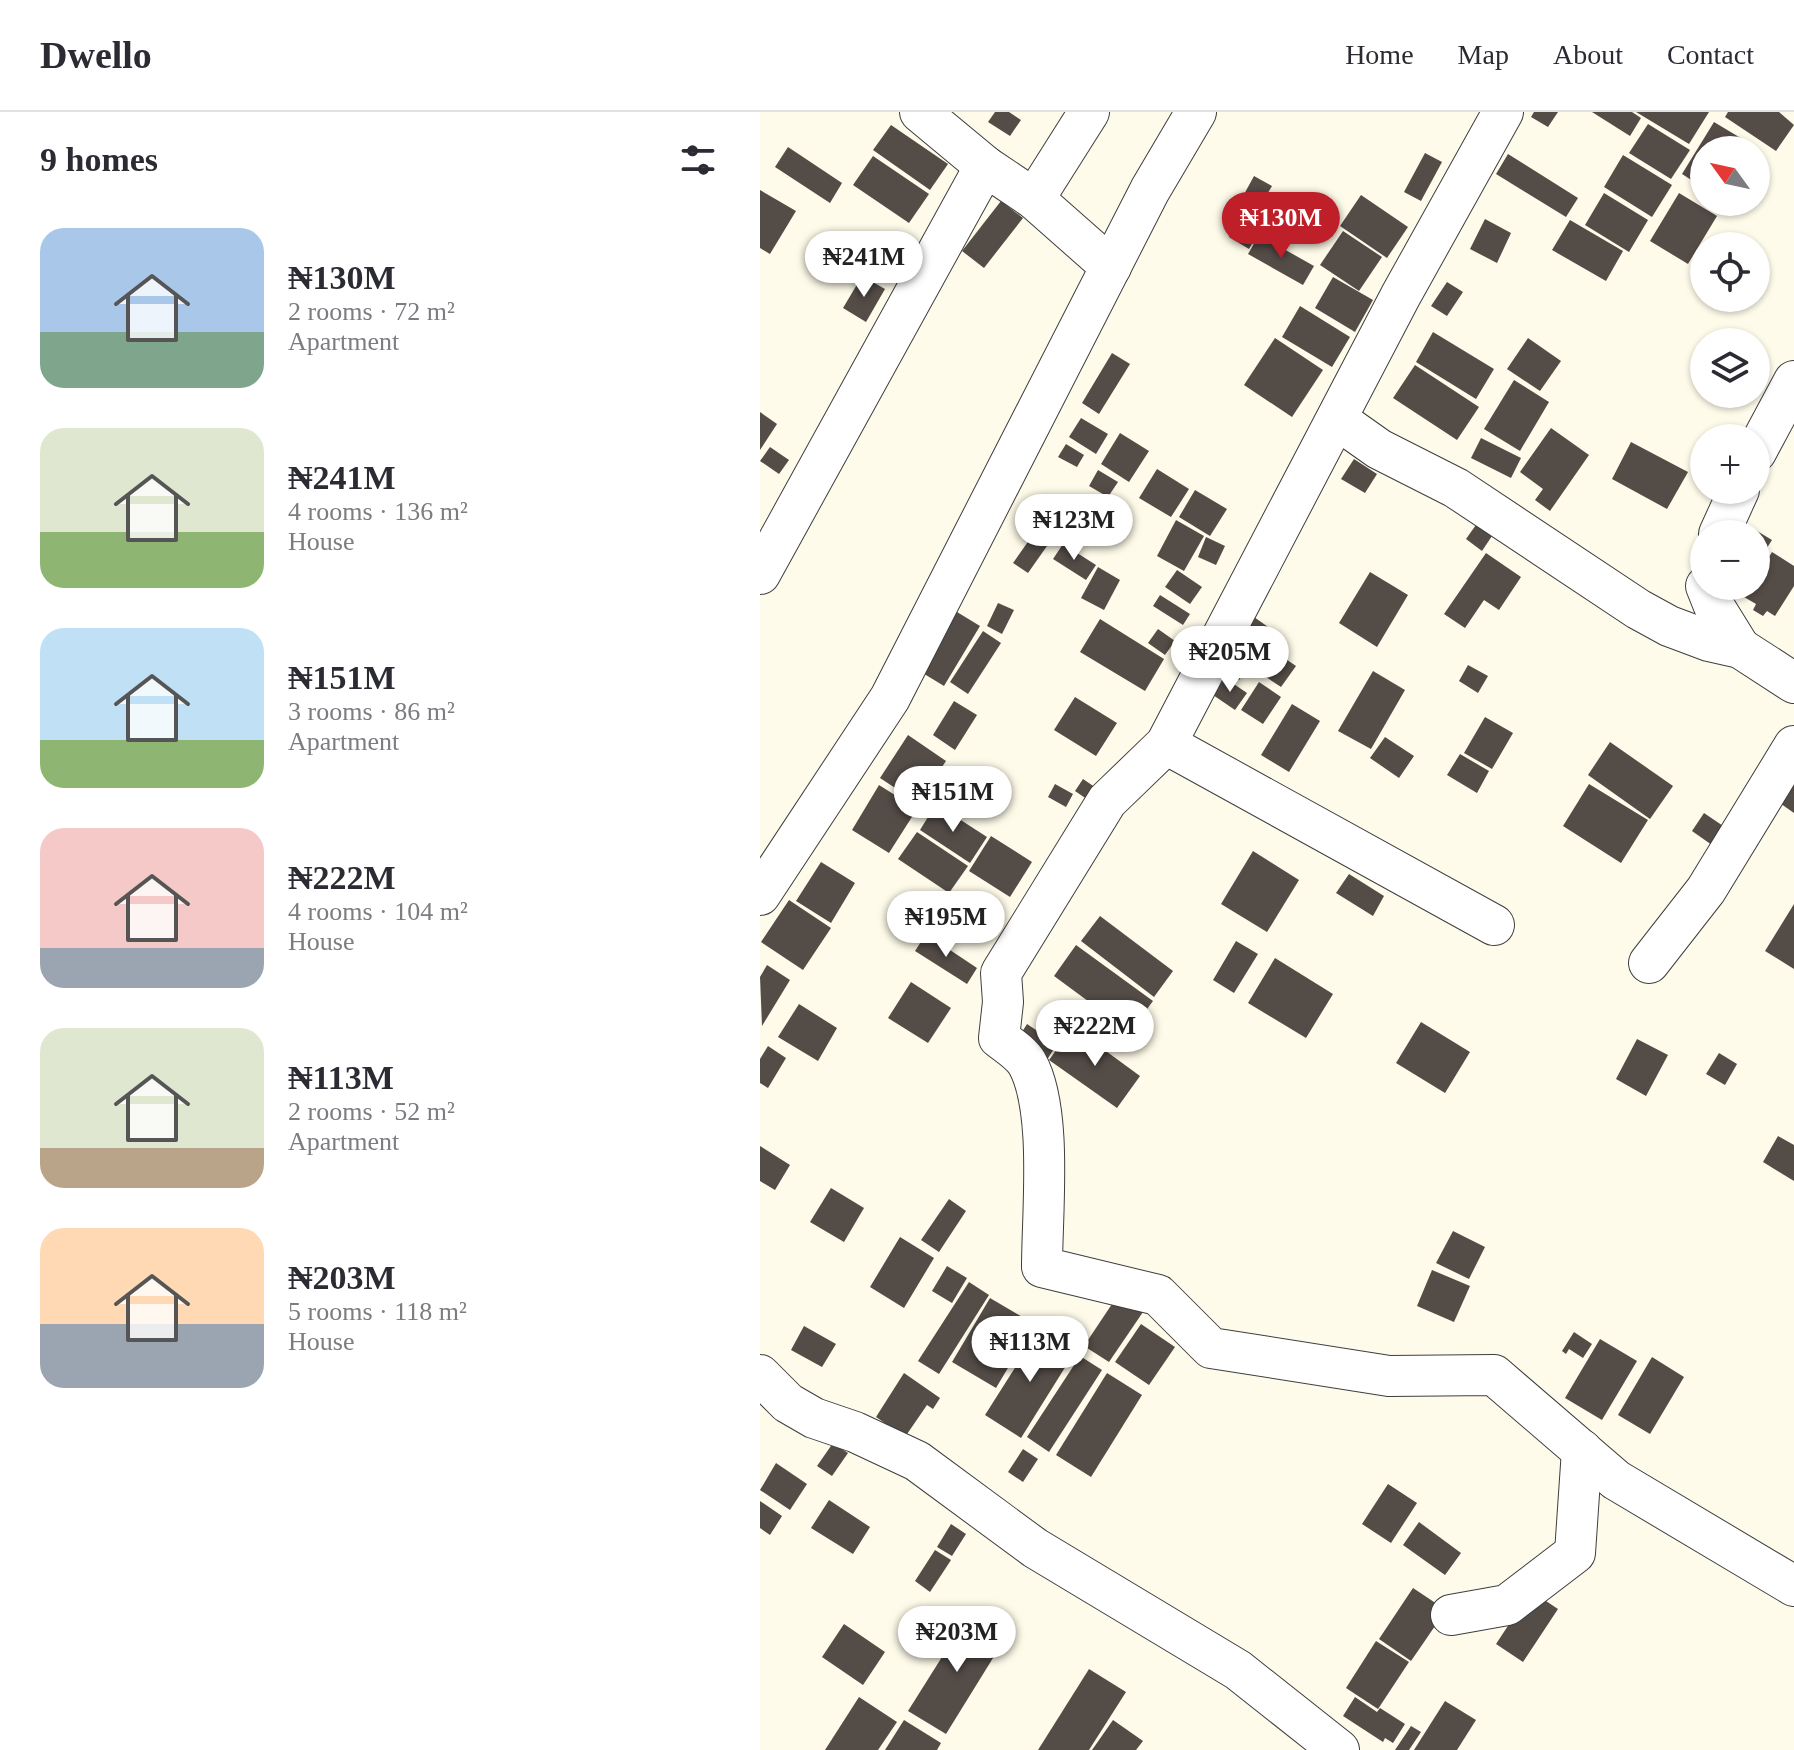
<!DOCTYPE html>
<meta charset="utf-8">
<style>
:root{--surface:#fff;--page:#f2f2f3;--text:#2b2b33;--muted:#7c7c81;--line:#e1e1e2;--accent:#bf1f28}
body{margin:0;font-family:"Times New Roman",serif;background:var(--page);color:var(--text);height:100vh;display:flex;flex-direction:column;font-size:30px;white-space:nowrap}
*{box-sizing:border-box;margin:0}
p{font-size:26px;color:var(--muted)}
.icon{flex:none;width:44px;height:44px;fill:none;stroke:currentColor;stroke-width:2;stroke-linecap:round;stroke-linejoin:round}
.map{position:relative;flex:1;overflow:hidden}
.panel{display:flex;flex-direction:column;background:var(--surface);width:760px}
.panel>*{flex:none}
.needle{width:52px;rotate:303deg}
.tools{position:absolute;left:930px;top:24px;display:grid;gap:16px}
.tools a{display:grid;place-items:center;width:80px;height:80px;border-radius:50%;background:var(--surface);box-shadow:0 2px 6px #0004;font-size:40px}
.price{position:absolute;translate:-50% -68px;padding:0 18px;border-radius:28px;background:#fff;color:#222;font-size:26px;line-height:52px;filter:drop-shadow(0 2px 4px #0008)}
.price::after{content:'';position:absolute;left:50%;top:48px;width:24px;height:18px;margin-left:-12px;background:inherit;clip-path:polygon(0 0,100% 0,50% 100%)}
.price.on{background:var(--accent);color:#fff}
ul{padding:0;list-style:none}
li{display:flex;align-items:center;gap:24px;height:200px;padding:0 40px}
li span{display:grid;place-items:center;flex:none;width:224px;height:160px;border-radius:24px;color:#555}
li>.icon{margin-inline-start:auto}
span .icon{width:96px;height:96px;fill:#fffc;stroke-width:1}
li b{font-size:34px}
h2{display:flex;justify-content:space-between;align-items:center;height:96px;padding:0 40px;font-size:34px}
header{display:flex;align-items:center;gap:48px;box-sizing:border-box;height:112px;padding:0 40px;background:var(--surface);border-bottom:2px solid var(--line)}
header strong{font-size:38px}
nav{display:flex;gap:44px;margin-inline-start:auto;font-size:28px}
main{display:flex;flex:1;min-height:0}
.map>svg:first-child{display:block}
.building{fill:#544c47}
.lines{fill:none;stroke-linecap:round;stroke-linejoin:round}
.minor-casing{stroke:#3e3e3e;stroke-width:42}
.minor{stroke:#fff;stroke-width:40}
</style>
<header>
<strong>Dwello</strong>
<nav><a>Home</a><a>Map</a><a>About</a><a>Contact</a></nav>
</header>
<main>
<section class="panel">
<h2>9 homes<svg class="icon" aria-label="filters" viewBox="0 0 24 24"><path d="M4 7h16M4 17h16"/><circle cx="9" cy="7" r="2"/><circle cx="15" cy="17" r="2"/></svg></h2>
<ul>
<li><span style="background:linear-gradient(#a9c7e8 65%,#7fa58c 0)"><svg class="icon" aria-label="home" viewBox="0 0 24 24"><path d="M3 11l9-7 9 7M6 9v11h12V9"/></svg></span><div><b>₦130M</b><p>2 rooms · 72 m²</p><p>Apartment</p></div></li>
<li><span style="background:linear-gradient(#dfe7d0 65%,#8fb573 0)"><svg class="icon" aria-label="home" viewBox="0 0 24 24"><path d="M3 11l9-7 9 7M6 9v11h12V9"/></svg></span><div><b>₦241M</b><p>4 rooms · 136 m²</p><p>House</p></div></li>
<li><span style="background:linear-gradient(#bfe0f5 70%,#8fb573 0)"><svg class="icon" aria-label="home" viewBox="0 0 24 24"><path d="M3 11l9-7 9 7M6 9v11h12V9"/></svg></span><div><b>₦151M</b><p>3 rooms · 86 m²</p><p>Apartment</p></div></li>
<li><span style="background:linear-gradient(#f6c9c9 75%,#9aa5b1 0)"><svg class="icon" aria-label="home" viewBox="0 0 24 24"><path d="M3 11l9-7 9 7M6 9v11h12V9"/></svg></span><div><b>₦222M</b><p>4 rooms · 104 m²</p><p>House</p></div></li>
<li><span style="background:linear-gradient(#dfe7d0 75%,#b9a48a 0)"><svg class="icon" aria-label="home" viewBox="0 0 24 24"><path d="M3 11l9-7 9 7M6 9v11h12V9"/></svg></span><div><b>₦113M</b><p>2 rooms · 52 m²</p><p>Apartment</p></div></li>
<li><span style="background:linear-gradient(#ffd9b3 60%,#9aa5b1 0)"><svg class="icon" aria-label="home" viewBox="0 0 24 24"><path d="M3 11l9-7 9 7M6 9v11h12V9"/></svg></span><div><b>₦203M</b><p>5 rooms · 118 m²</p><p>House</p></div></li>
</ul>
</section>
<div class="map">
<svg width="1034" height="1638" viewBox="0 0 1034 1638">
<rect width="100%" height="100%" fill="#fffbea"/>
<g class="building">
<polygon points="235,0 249,0 261,8 250,24 228,10"/>
<polygon points="774,0 798,0 788,15 771,5"/>
<polygon points="832,0 872,0 881,6 870,24"/>
<polygon points="876,0 949,0 929,32"/>
<polygon points="968,0 1019,0 1034,13 1016,39 965,5"/>
<polygon points="954,10 994,34 992,38 944,38 944,76 922,62"/>
<polygon points="888,12 930,38 911,67 869,41"/>
<polygon points="131,13 188,52 170,78 113,38"/>
<polygon points="28,35 82,71 70,91 15,55"/>
<polygon points="665,41 682,50 661,89 644,80"/>
<polygon points="748,42 818,86 806,105 736,62"/>
<polygon points="863,43 912,73 892,105 844,75"/>
<polygon points="113,44 169,82 149,111 93,73"/>
<polygon points="494,64 512,74 499,96 482,86"/>
<polygon points="0,78 36,99 10,142 0,136"/>
<polygon points="511,80 536,95 519,122 495,107"/>
<polygon points="844,81 888,108 869,140 825,113"/>
<polygon points="919,81 957,104 928,152 890,129"/>
<polygon points="601,83 648,115 627,146 580,114"/>
<polygon points="241,89 263,106 224,156 202,139"/>
<polygon points="544,92 566,104 556,120 535,108"/>
<polygon points="479,107 500,118 489,137 469,125"/>
<polygon points="725,107 751,121 737,151 710,137"/>
<polygon points="810,108 863,139 846,169 792,138"/>
<polygon points="583,119 622,145 599,179 560,153"/>
<polygon points="499,123 554,154 543,173 488,142"/>
<polygon points="102,164 125,177 106,210 83,196"/>
<polygon points="573,165 613,188 595,220 555,196"/>
<polygon points="687,170 703,180 687,204 671,194"/>
<polygon points="540,194 590,225 572,255 522,225"/>
<polygon points="673,220 734,257 716,287 656,250"/>
<polygon points="515,226 563,258 532,305 484,273"/>
<polygon points="768,226 801,249 780,279 747,257"/>
<polygon points="352,241 370,252 339,302 322,291"/>
<polygon points="655,253 719,295 697,328 633,286"/>
<polygon points="754,268 789,290 760,339 724,317"/>
<polygon points="0,300 17,312 0,338"/>
<polygon points="321,306 348,322 336,342 309,325"/>
<polygon points="791,316 829,343 790,399 775,388 783,377 760,360"/>
<polygon points="360,321 389,339 369,370 341,352"/>
<polygon points="721,326 761,346 751,366 711,346"/>
<polygon points="871,330 928,360 907,397 852,367"/>
<polygon points="306,332 324,343 317,355 298,345"/>
<polygon points="10,335 29,348 19,362 0,349"/>
<polygon points="594,347 617,362 605,381 581,367"/>
<polygon points="397,357 429,377 411,405 379,386"/>
<polygon points="338,358 358,370 348,385 329,374"/>
<polygon points="435,378 467,397 450,424 419,405"/>
<polygon points="977,407 1012,428 996,453 996,422 968,422"/>
<polygon points="416,408 444,424 424,459 397,444"/>
<polygon points="718,410 734,421 722,439 706,427"/>
<polygon points="272,424 287,434 268,461 253,451"/>
<polygon points="446,425 465,434 456,453 438,445"/>
<polygon points="303,432 336,453 326,468 293,447"/>
<polygon points="1012,440 1034,454 1034,474 1015,504 1007,499 1003,504 993,498 996,492 984,485 991,474 996,474 996,466"/>
<polygon points="726,441 761,465 739,498 724,488 705,516 684,502"/>
<polygon points="338,455 360,468 344,498 321,486"/>
<polygon points="417,458 442,475 430,492 405,475"/>
<polygon points="610,460 648,483 617,535 579,511"/>
<polygon points="400,483 430,502 423,513 393,494"/>
<polygon points="238,491 254,498 242,522 227,514"/>
<polygon points="197,500 220,514 184,574 161,560"/>
<polygon points="494,505 515,520 503,537 482,523"/>
<polygon points="340,507 404,547 385,579 320,540"/>
<polygon points="398,517 415,529 405,543 388,531"/>
<polygon points="223,519 241,531 208,582 190,570"/>
<polygon points="508,535 536,554 521,575 494,557"/>
<polygon points="469,544 487,556 479,568 460,557"/>
<polygon points="708,553 728,564 718,581 699,569"/>
<polygon points="613,559 645,578 611,637 578,619"/>
<polygon points="465,566 487,581 475,598 453,583"/>
<polygon points="499,570 521,585 503,612 481,598"/>
<polygon points="315,585 357,611 336,644 294,618"/>
<polygon points="194,589 217,603 195,638 173,623"/>
<polygon points="532,592 560,609 529,660 501,643"/>
<polygon points="725,605 753,621 732,657 704,641"/>
<polygon points="148,623 186,649 158,691 120,666"/>
<polygon points="625,625 654,644 639,666 610,646"/>
<polygon points="850,630 913,674 890,707 828,663"/>
<polygon points="700,642 729,659 717,681 687,663"/>
<polygon points="323,667 342,680 334,692 315,679"/>
<polygon points="1034,671 1034,701 1011,685"/>
<polygon points="295,672 313,682 306,695 288,685"/>
<polygon points="829,672 888,708 861,751 803,714"/>
<polygon points="119,673 157,697 129,741 92,718"/>
<polygon points="176,692 227,725 210,751 160,718"/>
<polygon points="944,701 972,720 959,738 932,719"/>
<polygon points="157,720 208,754 189,781 138,747"/>
<polygon points="231,724 272,750 250,785 209,759"/>
<polygon points="493,739 539,768 507,820 461,792"/>
<polygon points="61,750 95,771 71,811 36,789"/>
<polygon points="589,762 624,784 613,804 576,781"/>
<polygon points="29,788 71,816 43,858 1,830"/>
<polygon points="1034,792 1034,857 1005,839"/>
<polygon points="340,804 413,859 394,885 321,829"/>
<polygon points="166,822 217,856 207,872 155,839"/>
<polygon points="476,829 498,842 474,881 453,868"/>
<polygon points="316,833 393,889 370,920 294,864"/>
<polygon points="515,846 573,882 546,926 488,891"/>
<polygon points="7,853 30,868 2,914 0,865"/>
<polygon points="151,870 191,896 168,931 128,906"/>
<polygon points="39,892 77,916 58,949 18,925"/>
<polygon points="661,910 710,940 685,981 636,951"/>
<polygon points="267,912 297,932 285,951 255,931"/>
<polygon points="313,915 380,964 357,996 289,948"/>
<polygon points="877,927 908,943 886,984 856,967"/>
<polygon points="8,934 26,946 8,976 0,971 0,947"/>
<polygon points="959,941 977,952 965,973 946,962"/>
<polygon points="1018,1024 1034,1033 1034,1069 1003,1050"/>
<polygon points="0,1034 30,1053 15,1078 0,1069"/>
<polygon points="71,1076 104,1096 84,1130 50,1110"/>
<polygon points="189,1087 206,1099 179,1140 161,1128"/>
<polygon points="693,1119 725,1135 709,1167 676,1151"/>
<polygon points="140,1125 174,1146 144,1196 110,1175"/>
<polygon points="187,1154 207,1166 192,1191 172,1179"/>
<polygon points="672,1158 710,1174 694,1210 657,1194"/>
<polygon points="209,1170 229,1183 179,1262 158,1249"/>
<polygon points="358,1183 383,1200 349,1250 324,1234"/>
<polygon points="230,1186 274,1212 236,1276 192,1250"/>
<polygon points="381,1212 415,1235 389,1273 355,1250"/>
<polygon points="44,1214 76,1232 62,1255 31,1238"/>
<polygon points="279,1218 314,1241 261,1326 225,1303"/>
<polygon points="814,1220 832,1232 823,1246 809,1237 806,1242 802,1239"/>
<polygon points="840,1227 877,1249 842,1308 805,1286"/>
<polygon points="320,1244 342,1258 289,1340 267,1325"/>
<polygon points="892,1245 924,1265 890,1322 858,1303"/>
<polygon points="144,1261 180,1286 173,1297 167,1293 145,1325 116,1305"/>
<polygon points="347,1261 382,1283 331,1365 296,1343"/>
<polygon points="73,1331 88,1341 72,1364 57,1354"/>
<polygon points="263,1337 278,1347 263,1370 248,1360"/>
<polygon points="16,1351 47,1372 30,1398 0,1378"/>
<polygon points="628,1372 657,1391 631,1431 602,1412"/>
<polygon points="69,1388 110,1415 93,1442 51,1416"/>
<polygon points="0,1389 22,1404 10,1423 0,1416"/>
<polygon points="659,1410 701,1441 685,1463 643,1433"/>
<polygon points="191,1412 206,1422 192,1444 177,1435"/>
<polygon points="175,1438 191,1448 170,1480 155,1469"/>
<polygon points="653,1476 686,1498 651,1549 619,1527"/>
<polygon points="771,1479 798,1497 763,1550 736,1532"/>
<polygon points="209,1502 246,1525 186,1622 148,1599"/>
<polygon points="84,1512 125,1540 103,1573 62,1545"/>
<polygon points="616,1529 649,1550 618,1597 586,1576"/>
<polygon points="329,1557 366,1580 329,1638 278,1638"/>
<polygon points="99,1585 137,1610 118,1638 65,1638"/>
<polygon points="595,1585 617,1600 620,1596 645,1612 633,1631 625,1626 623,1630 583,1604"/>
<polygon points="685,1589 716,1608 697,1638 654,1638"/>
<polygon points="144,1608 181,1631 177,1638 125,1638"/>
<polygon points="353,1608 383,1629 376,1638 332,1638"/>
<polygon points="651,1614 661,1620 649,1638 635,1638"/>
</g>
<g class="lines">
<g class="minor-casing">
<g id="minor">
<polyline points="160,0 225,54 274,87 351,155"/>
<path d="M743,0L641,183L406,632L347,689L241,861L243,890L239,926C248,933 261,941 267,951C293,997 282,1101 282,1155L398,1183L451,1236L629,1264L734,1263L856,1368L1034,1474"/>
<polyline points="274,87 329,0"/>
<polyline points="578,308 619,337 696,376 878,497 909,514 949,529 980,536 1034,571"/>
<polyline points="996,340 1034,269"/>
<polyline points="959,422 979,378"/>
<polyline points="0,462 225,54"/>
<polyline points="946,474 954,494 980,536"/>
<polyline points="406,632 734,813"/>
<polyline points="0,783 130,586 390,78 436,0"/>
<polyline points="889,851 946,778 1034,634"/>
<polyline points="0,1263 28,1291 54,1306 95,1320 157,1349 275,1436 478,1558 579,1638"/>
<polyline points="691,1503 747,1493 815,1441 822,1338"/>
</g>
</g>
<use href="#minor" class="minor"/>
</g>
</svg>
<div class="tools">
<a><svg class="needle" viewBox="-14 -14 28 28"><path d="M0-13l5 13h-10z" fill="#e53935"/><path d="M0 13l5-13h-10z" fill="#7c7c81"/></svg></a>
<a><svg class="icon" aria-label="locate" viewBox="0 0 24 24"><circle cx="12" cy="12" r="6"/><path d="M12 2v4M12 18v4M2 12h4M18 12h4"/></svg></a>
<a><svg class="icon" aria-label="layers" viewBox="0 0 24 24"><path d="M12 4l9 5-9 5-9-5zM3 14l9 5 9-5"/></svg></a>
<a>+</a>
<a>−</a>
</div>
<b class="price on" style="left:521px;top:148px">₦130M</b>
<b class="price" style="left:104px;top:187px">₦241M</b>
<b class="price" style="left:314px;top:450px">₦123M</b>
<b class="price" style="left:470px;top:582px">₦205M</b>
<b class="price" style="left:193px;top:722px">₦151M</b>
<b class="price" style="left:186px;top:847px">₦195M</b>
<b class="price" style="left:335px;top:956px">₦222M</b>
<b class="price" style="left:270px;top:1272px">₦113M</b>
<b class="price" style="left:197px;top:1562px">₦203M</b>
</div>
</main>
